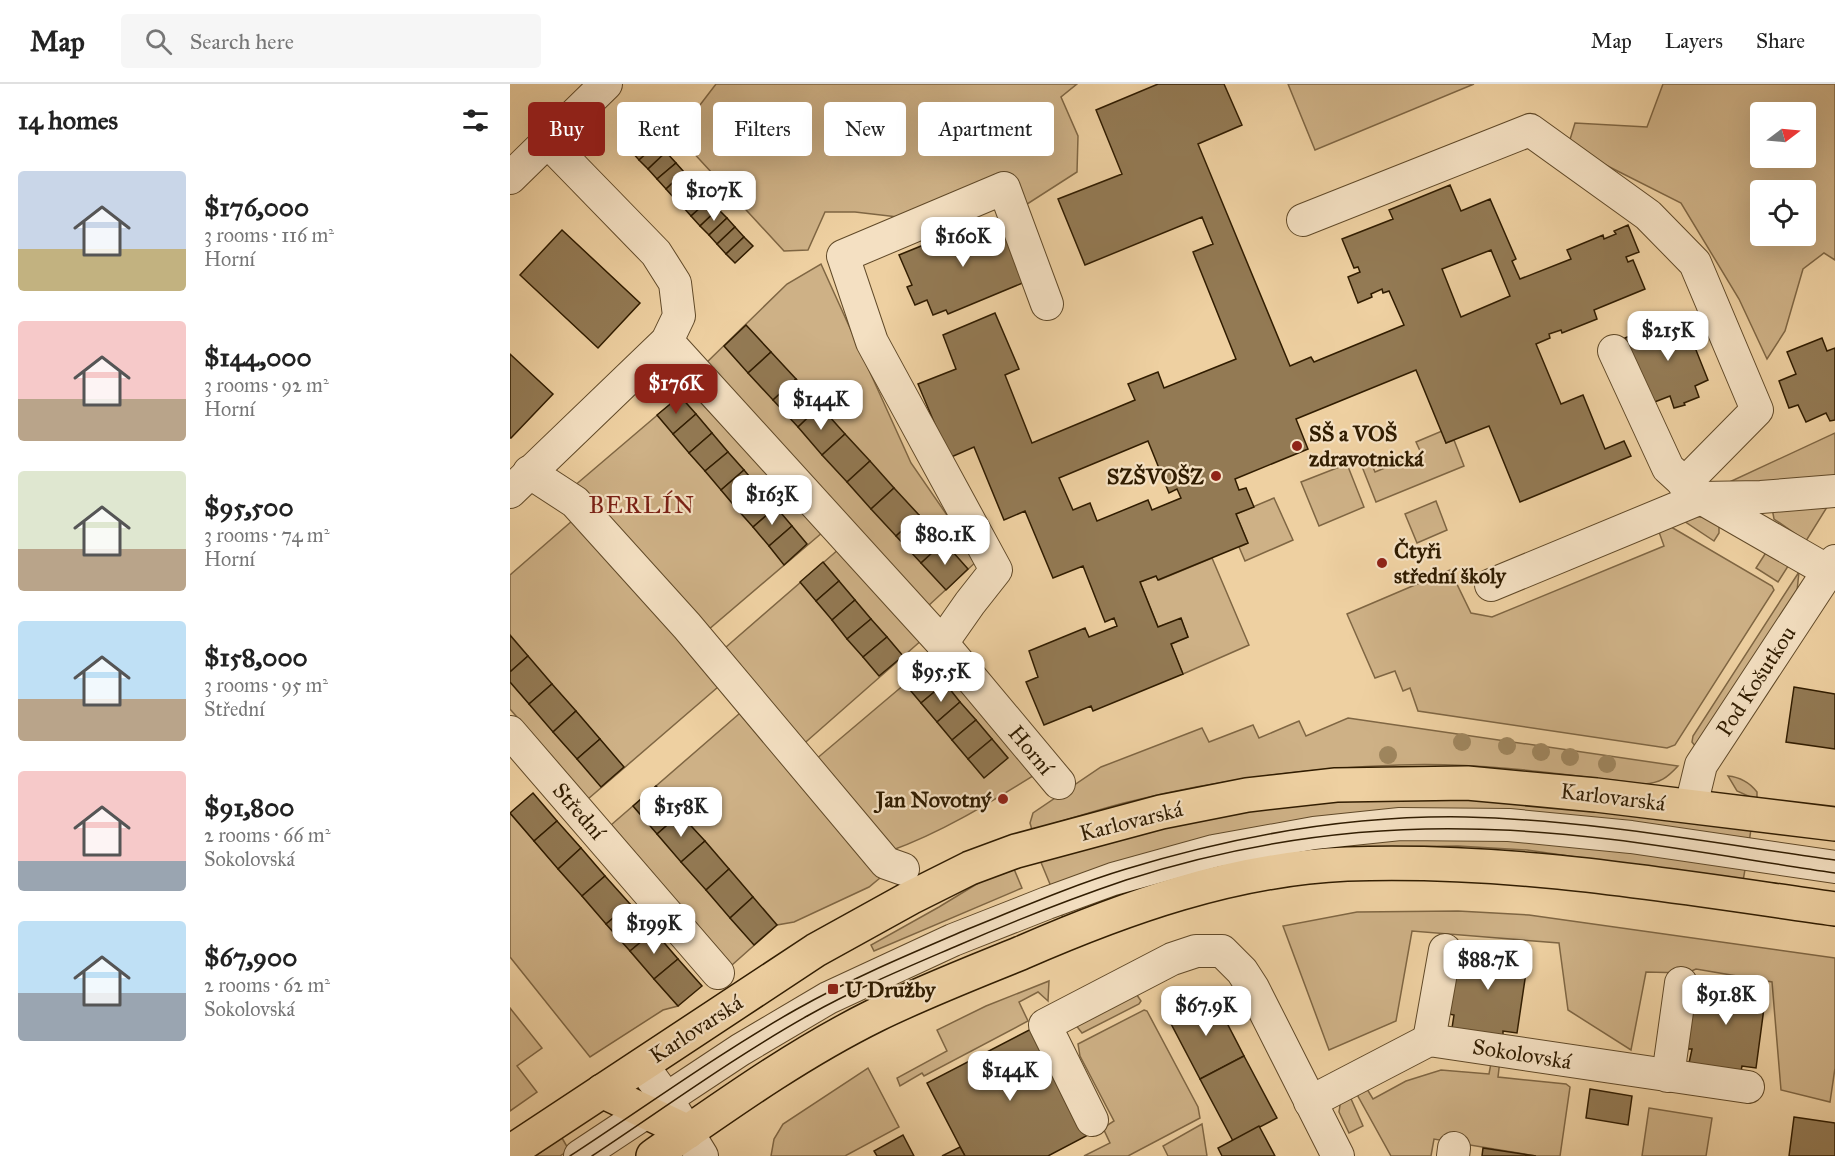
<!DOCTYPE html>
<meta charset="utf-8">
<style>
:root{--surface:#fff;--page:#f6f6f6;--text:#222;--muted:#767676;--line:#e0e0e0;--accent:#8f2418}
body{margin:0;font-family:"IM FELL Great Primer",serif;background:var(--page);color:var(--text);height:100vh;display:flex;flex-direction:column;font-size:22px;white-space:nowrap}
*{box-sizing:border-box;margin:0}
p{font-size:20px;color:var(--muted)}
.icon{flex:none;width:33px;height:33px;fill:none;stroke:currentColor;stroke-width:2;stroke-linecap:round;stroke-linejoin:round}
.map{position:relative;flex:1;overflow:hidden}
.panel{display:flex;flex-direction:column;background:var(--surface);width:510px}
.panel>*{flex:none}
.top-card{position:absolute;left:18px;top:18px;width:570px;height:54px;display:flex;gap:12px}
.needle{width:39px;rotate:74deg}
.controls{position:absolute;left:1240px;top:18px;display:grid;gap:12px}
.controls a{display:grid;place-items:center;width:66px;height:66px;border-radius:6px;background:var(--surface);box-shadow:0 6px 24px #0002;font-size:30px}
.price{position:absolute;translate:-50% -51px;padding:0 14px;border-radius:12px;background:#fff;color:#222;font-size:20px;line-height:39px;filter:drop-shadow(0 2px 3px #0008)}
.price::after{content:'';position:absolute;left:50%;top:36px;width:18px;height:14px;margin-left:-9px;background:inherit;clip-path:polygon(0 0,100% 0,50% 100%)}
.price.selected{background:var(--accent);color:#fff}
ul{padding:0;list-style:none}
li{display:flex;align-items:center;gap:18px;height:150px;padding:0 18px}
li span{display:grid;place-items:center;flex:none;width:168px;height:120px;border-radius:6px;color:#555}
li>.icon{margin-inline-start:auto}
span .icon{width:72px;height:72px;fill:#fffc;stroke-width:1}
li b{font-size:26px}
h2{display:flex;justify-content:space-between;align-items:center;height:72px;padding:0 18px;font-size:26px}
.tag{padding:0 21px;border-radius:6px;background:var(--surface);box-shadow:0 6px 24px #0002;font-size:21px;line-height:54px}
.tag.selected{background:var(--accent);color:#fff}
header{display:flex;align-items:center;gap:36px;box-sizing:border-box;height:84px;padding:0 30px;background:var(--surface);border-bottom:2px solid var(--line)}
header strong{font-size:28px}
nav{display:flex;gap:33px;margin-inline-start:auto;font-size:21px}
.search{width:420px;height:54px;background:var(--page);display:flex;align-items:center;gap:15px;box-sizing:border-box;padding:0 21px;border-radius:6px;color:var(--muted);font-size:22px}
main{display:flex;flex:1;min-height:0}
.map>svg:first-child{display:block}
.green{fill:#ceb186;stroke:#7f6643;stroke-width:1.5;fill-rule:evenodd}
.building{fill:#937a54;stroke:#301c00;stroke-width:1.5;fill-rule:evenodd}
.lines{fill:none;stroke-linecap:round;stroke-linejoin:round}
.minor-casing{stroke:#604928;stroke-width:34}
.major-casing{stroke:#301c00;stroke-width:36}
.minor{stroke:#f4e0c2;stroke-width:32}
.major{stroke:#eed0a1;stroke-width:33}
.tram{stroke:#301c00;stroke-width:1.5}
.tree{fill:#9f865e}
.poi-dot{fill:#8f2418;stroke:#f4e0c2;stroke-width:2}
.labels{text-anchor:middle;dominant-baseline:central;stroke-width:4.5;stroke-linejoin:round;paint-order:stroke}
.poi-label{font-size:22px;font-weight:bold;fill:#301c00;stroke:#f4e0c2;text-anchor:start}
.street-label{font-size:22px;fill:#301c00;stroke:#f4e0c2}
.neighbourhood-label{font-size:24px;letter-spacing:1.5px;fill:#7a1f14;stroke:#f4e0c2}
</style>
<header>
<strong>Map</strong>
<div class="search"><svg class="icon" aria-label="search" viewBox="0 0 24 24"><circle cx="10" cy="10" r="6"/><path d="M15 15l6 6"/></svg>Search here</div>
<nav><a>Map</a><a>Layers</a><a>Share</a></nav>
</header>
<main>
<section class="panel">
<h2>14 homes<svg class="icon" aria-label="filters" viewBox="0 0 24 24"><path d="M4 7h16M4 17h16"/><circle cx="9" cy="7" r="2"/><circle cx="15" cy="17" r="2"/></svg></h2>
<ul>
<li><span style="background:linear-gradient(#c9d6e8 65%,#c2b280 0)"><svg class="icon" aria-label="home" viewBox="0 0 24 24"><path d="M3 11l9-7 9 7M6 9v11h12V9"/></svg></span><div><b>$176,000</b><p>3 rooms · 116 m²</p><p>Horní</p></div></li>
<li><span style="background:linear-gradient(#f6c9c9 65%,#b9a48a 0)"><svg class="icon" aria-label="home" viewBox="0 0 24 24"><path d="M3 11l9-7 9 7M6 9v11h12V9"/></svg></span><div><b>$144,000</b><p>3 rooms · 92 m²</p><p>Horní</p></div></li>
<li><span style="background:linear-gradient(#dfe7d0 65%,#b9a48a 0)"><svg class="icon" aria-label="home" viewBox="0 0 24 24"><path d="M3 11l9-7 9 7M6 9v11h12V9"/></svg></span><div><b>$95,500</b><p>3 rooms · 74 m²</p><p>Horní</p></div></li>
<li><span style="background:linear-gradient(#bfe0f5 65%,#b9a48a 0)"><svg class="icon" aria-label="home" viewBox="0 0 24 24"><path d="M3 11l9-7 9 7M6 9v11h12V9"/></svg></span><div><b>$158,000</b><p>3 rooms · 95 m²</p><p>Střední</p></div></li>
<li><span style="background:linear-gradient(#f6c9c9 75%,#9aa5b1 0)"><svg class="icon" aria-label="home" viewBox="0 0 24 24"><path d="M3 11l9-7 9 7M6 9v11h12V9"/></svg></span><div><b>$91,800</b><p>2 rooms · 66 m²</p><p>Sokolovská</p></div></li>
<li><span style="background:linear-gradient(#bfe0f5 60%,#9aa5b1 0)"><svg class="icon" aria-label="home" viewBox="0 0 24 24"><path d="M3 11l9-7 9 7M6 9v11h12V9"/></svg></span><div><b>$67,900</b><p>2 rooms · 62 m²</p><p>Sokolovská</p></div></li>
</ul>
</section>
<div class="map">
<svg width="1325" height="1072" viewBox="0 0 1325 1072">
<rect width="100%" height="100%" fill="#eed0a1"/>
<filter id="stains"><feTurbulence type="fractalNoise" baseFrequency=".00333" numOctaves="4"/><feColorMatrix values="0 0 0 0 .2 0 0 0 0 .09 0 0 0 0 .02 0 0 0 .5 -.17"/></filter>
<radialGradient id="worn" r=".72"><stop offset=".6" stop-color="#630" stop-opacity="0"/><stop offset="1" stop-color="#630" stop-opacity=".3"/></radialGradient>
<g class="green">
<polygon points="206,0 567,0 551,13 568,52 567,88 511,124 505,96 388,133 345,128 315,128 298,166 274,167 167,51"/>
<polygon points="778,0 964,0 805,66"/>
<path d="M1153,0H1325V176L1314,169L1293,185L1275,247L1257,275L1229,215L1171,119L1058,62L1065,39L1137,43ZM1251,28H1296V74H1251ZM1251,106H1296V152H1251Z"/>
<polygon points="311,180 401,379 468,476 417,523 192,283 277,200"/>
<polygon points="178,305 313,448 191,552 63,403"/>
<polygon points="932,347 936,359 944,356 954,382 866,418 849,375 858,371 865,388 911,369 906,358"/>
<polygon points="1325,349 1325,396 1213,401"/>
<polygon points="837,380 854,423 809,442 791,398"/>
<polygon points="764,414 783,456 735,477 729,463 738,459 726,430"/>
<polygon points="1322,415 1296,457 1264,435 1262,424"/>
<polygon points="926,417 937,446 907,459 895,430"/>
<polygon points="70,430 215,597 78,715 0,625 0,491"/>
<polygon points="1183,432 1198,434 1209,441 1209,449 1204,457 1171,435"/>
<polygon points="1156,440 1262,502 1264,506 1165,661 1157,664 908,627 900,604 893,607 885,587 865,594 837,530 940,486 961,529 982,533 1154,462 1149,448"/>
<polygon points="329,465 413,555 289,664 208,570"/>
<polygon points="1257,467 1282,476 1268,498 1246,484"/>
<polygon points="702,474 739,561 673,590 661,560 678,553 671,535 648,543 630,498 646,492 649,496"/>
<polygon points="1289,488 1287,507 1186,663 1182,658 1183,652"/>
<path d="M428,572L526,690C479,719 433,748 380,767L305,676Z"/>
<polygon points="237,623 376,789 359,803 284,838 267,841 222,881 101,741"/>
<path d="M838,634L1168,682C1157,694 1150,699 1134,700C1053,690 970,678 889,681C798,684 706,696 618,718C586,726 554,737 522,746L520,739L523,729L591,683L692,644L699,658L743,641L749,654L789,637L796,652Z"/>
<path d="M1218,692C1229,693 1240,699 1247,708V716L1227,707Z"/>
<polygon points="938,712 1055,721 1241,745 1239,759 961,729 542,805 530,776 602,752 769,721"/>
<polygon points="0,729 168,922 153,926 80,973 0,873"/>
<polygon points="954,749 1236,780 1233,797 1017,766 948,762 876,763 793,768 553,835 550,824 789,762"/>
<polygon points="504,785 512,804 364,867 361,861 429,823 470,798"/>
<polygon points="948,827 1019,831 1325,874 1325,984 1320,1018 1271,1006 1262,898 1186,885 1177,889 1136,888 1121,966 1058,926 1049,859 902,847 886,937 819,966 773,842 847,828"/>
<polygon points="539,897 538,917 528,908 509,918 518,937 414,992 412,989 390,1002 387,994 437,967 427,946 476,922"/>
<polygon points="623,905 631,917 629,920 572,949 565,940"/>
<polygon points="0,924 32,964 7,982 27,1008 0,1027"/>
<polygon points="634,926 637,927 688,1023 690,1034 618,1072 574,1072 600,1059 593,1044 604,1037 570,972 568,960"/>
<polygon points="982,974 990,976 988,993 1056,1000 1060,1003 1050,1072 1026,1072 924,1055 921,1072 881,1072 844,1005 854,1000 863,1015 896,997 931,986 979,990"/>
<polygon points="358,984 389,1043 335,1072 261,1072 264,1055 273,1040"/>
<polygon points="838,1008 853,1042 839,1049 829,1028 831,1015"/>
<polygon points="1139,1024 1202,1034 1196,1072 1132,1072"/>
<polygon points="692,1040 697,1072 658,1072 653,1062"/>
<polygon points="52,1054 59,1066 50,1072 25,1072"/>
</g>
<g class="building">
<path d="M648,0H714L732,41L688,60L780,282L801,273L804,278L894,241L879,207L873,209L872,205L861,210L862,213L848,219L838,193L850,188L848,183L844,184L832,155L883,135L879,126L940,101L951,127L980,115L1006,175L1002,177L1010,195L1061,175L1057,166L1093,151L1094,155L1106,150L1104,147L1118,141L1129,168L1116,173L1118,178L1123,176L1135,205L1084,226L1087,235L1052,249L1051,246L1039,250L1040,254L1026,260L1051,320L1073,311L1095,365L1114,357L1121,372L1010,418L979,342L936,359L906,286L786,335L798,365L725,395L729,406L736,404L744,423L726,430L738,459L648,496L646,492L630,498L648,543L671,534L678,553L661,560L673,590L583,627L581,622L534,641L516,598L528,593L519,567L575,544L579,553L607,542L604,534L595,538L573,482L543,494L515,427L494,436L464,363L439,374L408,300L446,285L433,251L485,229L509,285L495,291L522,359L625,316L618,300L648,288L654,304L726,275L683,168L703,160L692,133L575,181L548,115L612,90L586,26ZM981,166L1000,212L951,233L932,185ZM638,357L659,409L667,405L671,414L642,426L638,416L587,437L580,419L563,426L549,394Z"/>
<polygon points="139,50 148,59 129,76 121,67"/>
<polygon points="148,59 156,68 138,85 129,76"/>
<polygon points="156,68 166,79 147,95 138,85"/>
<polygon points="166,79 174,88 156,105 147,95"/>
<polygon points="174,88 182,97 164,114 156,105"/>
<polygon points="182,97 191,106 173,123 164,114"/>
<polygon points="191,106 200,115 181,132 173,123"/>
<polygon points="200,115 208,125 190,142 181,132"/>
<polygon points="208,125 217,134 199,151 190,142"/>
<polygon points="217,134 225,143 207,160 199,151"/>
<polygon points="475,136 480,147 497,140 515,198 438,230 436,226 423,231 417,216 405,221 397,203 402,201 389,171"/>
<polygon points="225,143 234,153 216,170 207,160"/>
<polygon points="52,146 130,219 88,264 10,191"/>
<polygon points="234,153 243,162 225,179 216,170"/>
<polygon points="1172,231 1198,296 1185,302 1189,313 1174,319 1175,321 1164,324 1160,312 1142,319 1115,254"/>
<polygon points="236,241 261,268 238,289 214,262"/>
<polygon points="1312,254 1317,267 1325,264 1325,336 1320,337 1316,329 1296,338 1288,321 1279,324 1269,297 1286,290 1277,268"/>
<polygon points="261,268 286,295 263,316 238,289"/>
<polygon points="0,270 43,310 1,354 0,354"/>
<polygon points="286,295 310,322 288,343 263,316"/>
<polygon points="170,312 186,330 163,350 147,331"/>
<polygon points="310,322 335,350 312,371 288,343"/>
<polygon points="186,330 202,349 179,369 163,350"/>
<polygon points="202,349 218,368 195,387 179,369"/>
<polygon points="335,350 360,377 337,398 312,371"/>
<polygon points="218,368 234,386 211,406 195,387"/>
<polygon points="360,377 384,404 361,425 337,398"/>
<polygon points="234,386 250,405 227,425 211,406"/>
<polygon points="384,404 409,431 386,452 361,425"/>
<polygon points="250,405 266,423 243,443 227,425"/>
<polygon points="266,423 282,442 259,462 243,443"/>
<polygon points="409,431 434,458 411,479 386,452"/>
<polygon points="282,442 297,460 274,481 259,462"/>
<polygon points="434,458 458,485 436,506 411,479"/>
<polygon points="313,478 329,497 306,517 290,498"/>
<polygon points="329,497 345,516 322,536 306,517"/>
<polygon points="345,516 361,535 337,555 322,536"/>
<polygon points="361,535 377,553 353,573 337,555"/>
<polygon points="0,551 18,572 0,588"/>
<polygon points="377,553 393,572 369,592 353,573"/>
<polygon points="18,572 42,600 19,620 0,598 0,588"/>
<polygon points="419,580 435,599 411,619 395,600"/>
<polygon points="435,599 450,618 427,638 411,619"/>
<polygon points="42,600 66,627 43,648 19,620"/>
<polygon points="1284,603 1325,610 1325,665 1276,658"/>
<polygon points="450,618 466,636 442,656 427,638"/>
<polygon points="66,627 90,655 67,675 43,648"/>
<polygon points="466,636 482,655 458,675 442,656"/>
<polygon points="90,655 114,683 91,703 67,675"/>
<polygon points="482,655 498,674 474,694 458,675"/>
<polygon points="146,702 170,730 147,750 123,722"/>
<polygon points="23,709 47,737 24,757 0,729"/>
<polygon points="170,730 195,757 171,778 147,750"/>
<polygon points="47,737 71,764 48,785 24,757"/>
<polygon points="195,757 219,785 196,806 171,778"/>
<polygon points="71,764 95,792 72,812 48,785"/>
<polygon points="219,785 243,813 220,834 196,806"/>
<polygon points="95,792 120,820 96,840 72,812"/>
<polygon points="243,813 267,841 244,861 220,834"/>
<polygon points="120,820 144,847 120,867 96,840"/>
<polygon points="144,847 168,875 144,895 120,867"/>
<polygon points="954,861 1005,868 1005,872 1018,875 1007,949 993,947 993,952 942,944 944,931 939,930 947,874 952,875"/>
<polygon points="168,875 192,902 168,922 144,895"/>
<polygon points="1192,896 1244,903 1243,907 1256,909 1246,984 1232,982 1231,987 1179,979 1182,965 1177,965 1185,909 1190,909"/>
<polygon points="702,910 734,972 690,995 658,934"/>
<polygon points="525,943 580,1050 538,1072 455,1072 417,999"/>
<polygon points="734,972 767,1034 723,1057 690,995"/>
<polygon points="1080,1005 1122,1012 1118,1041 1076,1034"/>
<polygon points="1284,1033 1325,1039 1325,1072 1279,1072"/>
<polygon points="749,1042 765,1072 712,1072 708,1064"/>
<polygon points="393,1051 404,1072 367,1072 364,1067"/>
<polygon points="450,1063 455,1072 432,1072"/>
<polygon points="973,1064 1026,1072 972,1072"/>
</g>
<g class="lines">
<g class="minor-casing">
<g id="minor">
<polyline points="0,94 96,0"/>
<polyline points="793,136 1020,46 1138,131 1185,179 1247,326 1174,400"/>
<polyline points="157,257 432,559 549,699"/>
<polyline points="1104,267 1158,384 1191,414 1318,487"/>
<polyline points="19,388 65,418 177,542 376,779 393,785"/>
<polyline points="0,408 157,257 169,232 165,199 146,169 38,58"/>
<polyline points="981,501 1191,414 1251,413 1325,407"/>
<polyline points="432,559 460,519 486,486 362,258 333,172 494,104 537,220"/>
<polyline points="0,648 208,889"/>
<polyline points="1181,722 1191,681 1325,477"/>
<polyline points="919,956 935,866"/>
<polyline points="132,981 157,1015 192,1072"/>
<polyline points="1158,992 1171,899"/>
<polyline points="800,1018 919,956 1238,1003"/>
<polyline points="582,1036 535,941 662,875 686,867 712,867 732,887 743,904 828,1072"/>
<polyline points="70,1072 230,966 318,914 443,856 537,819 603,795 704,767 804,749 890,740 999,741 1121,753 1325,783"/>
<polyline points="943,1072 944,1064"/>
</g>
</g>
<g class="major-casing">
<g id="major">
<polyline points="92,1007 178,1048"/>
<polyline points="0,1068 306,866 400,814 460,784 506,767 651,728 737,711 826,701 957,699 1086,711 1325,740"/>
<path d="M143,1072C215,1022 287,970 366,931C413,908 462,889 511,869C614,824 723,785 837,780C1002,774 1162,802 1325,825"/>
</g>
</g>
<use href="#minor" class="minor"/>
<use href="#major" class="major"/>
<g class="tram">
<path d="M60,1072C135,1023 209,969 287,925C342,894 400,870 458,845C510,824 563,801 616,785C725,752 842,731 956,733C1080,736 1203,759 1325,776"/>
<path d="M82,1072C153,1025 224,973 299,931C347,904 398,883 449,861C504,837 560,815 616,796C725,761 842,743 956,745C1080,746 1203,771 1325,789"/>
</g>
</g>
<g class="tree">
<circle cx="952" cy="658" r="9"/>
<circle cx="997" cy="662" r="9"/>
<circle cx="1031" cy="668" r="9"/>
<circle cx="878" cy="671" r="9"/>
<circle cx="1060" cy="673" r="9"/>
<circle cx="1097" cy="680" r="9"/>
</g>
<g class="poi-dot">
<circle cx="787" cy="362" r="6"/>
<circle cx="706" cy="392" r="6"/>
<circle cx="872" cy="479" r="6"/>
<circle cx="493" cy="715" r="6"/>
<rect x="317" y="899" width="12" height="12" rx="3"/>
</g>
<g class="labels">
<g class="poi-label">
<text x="799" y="349">SŠ a VOŠ<tspan x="799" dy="25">zdravotnická</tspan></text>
<text x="694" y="392" text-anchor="end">SZŠVOŠZ</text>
<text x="884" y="466">Čtyři<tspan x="884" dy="25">střední školy</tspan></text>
<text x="481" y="715" text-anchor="end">Jan Novotný</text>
<text x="335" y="905">U Družby</text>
</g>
<g class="street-label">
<text transform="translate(1246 597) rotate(-57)">Pod Košutkou</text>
<text transform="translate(521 666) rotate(50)">Horní</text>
<text transform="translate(1103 713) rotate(7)">Karlovarská</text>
<text transform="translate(69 727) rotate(49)">Střední</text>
<text transform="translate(621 737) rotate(-14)">Karlovarská</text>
<text transform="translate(186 945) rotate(-33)">Karlovarská</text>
<text transform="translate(1012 970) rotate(9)">Sokolovská</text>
</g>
<g class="neighbourhood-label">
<text x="132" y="421">BERLÍN</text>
</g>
</g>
<rect width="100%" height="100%" filter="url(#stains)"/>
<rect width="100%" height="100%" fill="url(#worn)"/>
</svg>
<div class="controls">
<a><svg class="needle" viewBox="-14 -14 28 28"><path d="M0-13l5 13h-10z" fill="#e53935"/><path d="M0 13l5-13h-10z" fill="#767676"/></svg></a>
<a><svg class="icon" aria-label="locate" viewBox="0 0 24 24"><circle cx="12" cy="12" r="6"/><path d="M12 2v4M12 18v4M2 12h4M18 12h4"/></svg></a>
</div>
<b class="price" style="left:204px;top:138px">$107K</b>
<b class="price" style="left:453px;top:184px">$160K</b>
<b class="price" style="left:1158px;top:278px">$215K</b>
<b class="price selected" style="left:166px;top:331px">$176K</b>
<b class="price" style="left:311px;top:347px">$144K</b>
<b class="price" style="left:262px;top:442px">$163K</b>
<b class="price" style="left:435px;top:482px">$80.1K</b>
<b class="price" style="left:431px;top:619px">$95.5K</b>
<b class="price" style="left:171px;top:754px">$158K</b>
<b class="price" style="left:144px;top:871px">$199K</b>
<b class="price" style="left:978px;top:907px">$88.7K</b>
<b class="price" style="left:1216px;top:942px">$91.8K</b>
<b class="price" style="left:696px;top:953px">$67.9K</b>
<b class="price" style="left:500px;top:1018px">$144K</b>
<div class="top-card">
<a class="tag selected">Buy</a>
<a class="tag">Rent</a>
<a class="tag">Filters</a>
<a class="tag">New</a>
<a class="tag">Apartment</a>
</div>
</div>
</main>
